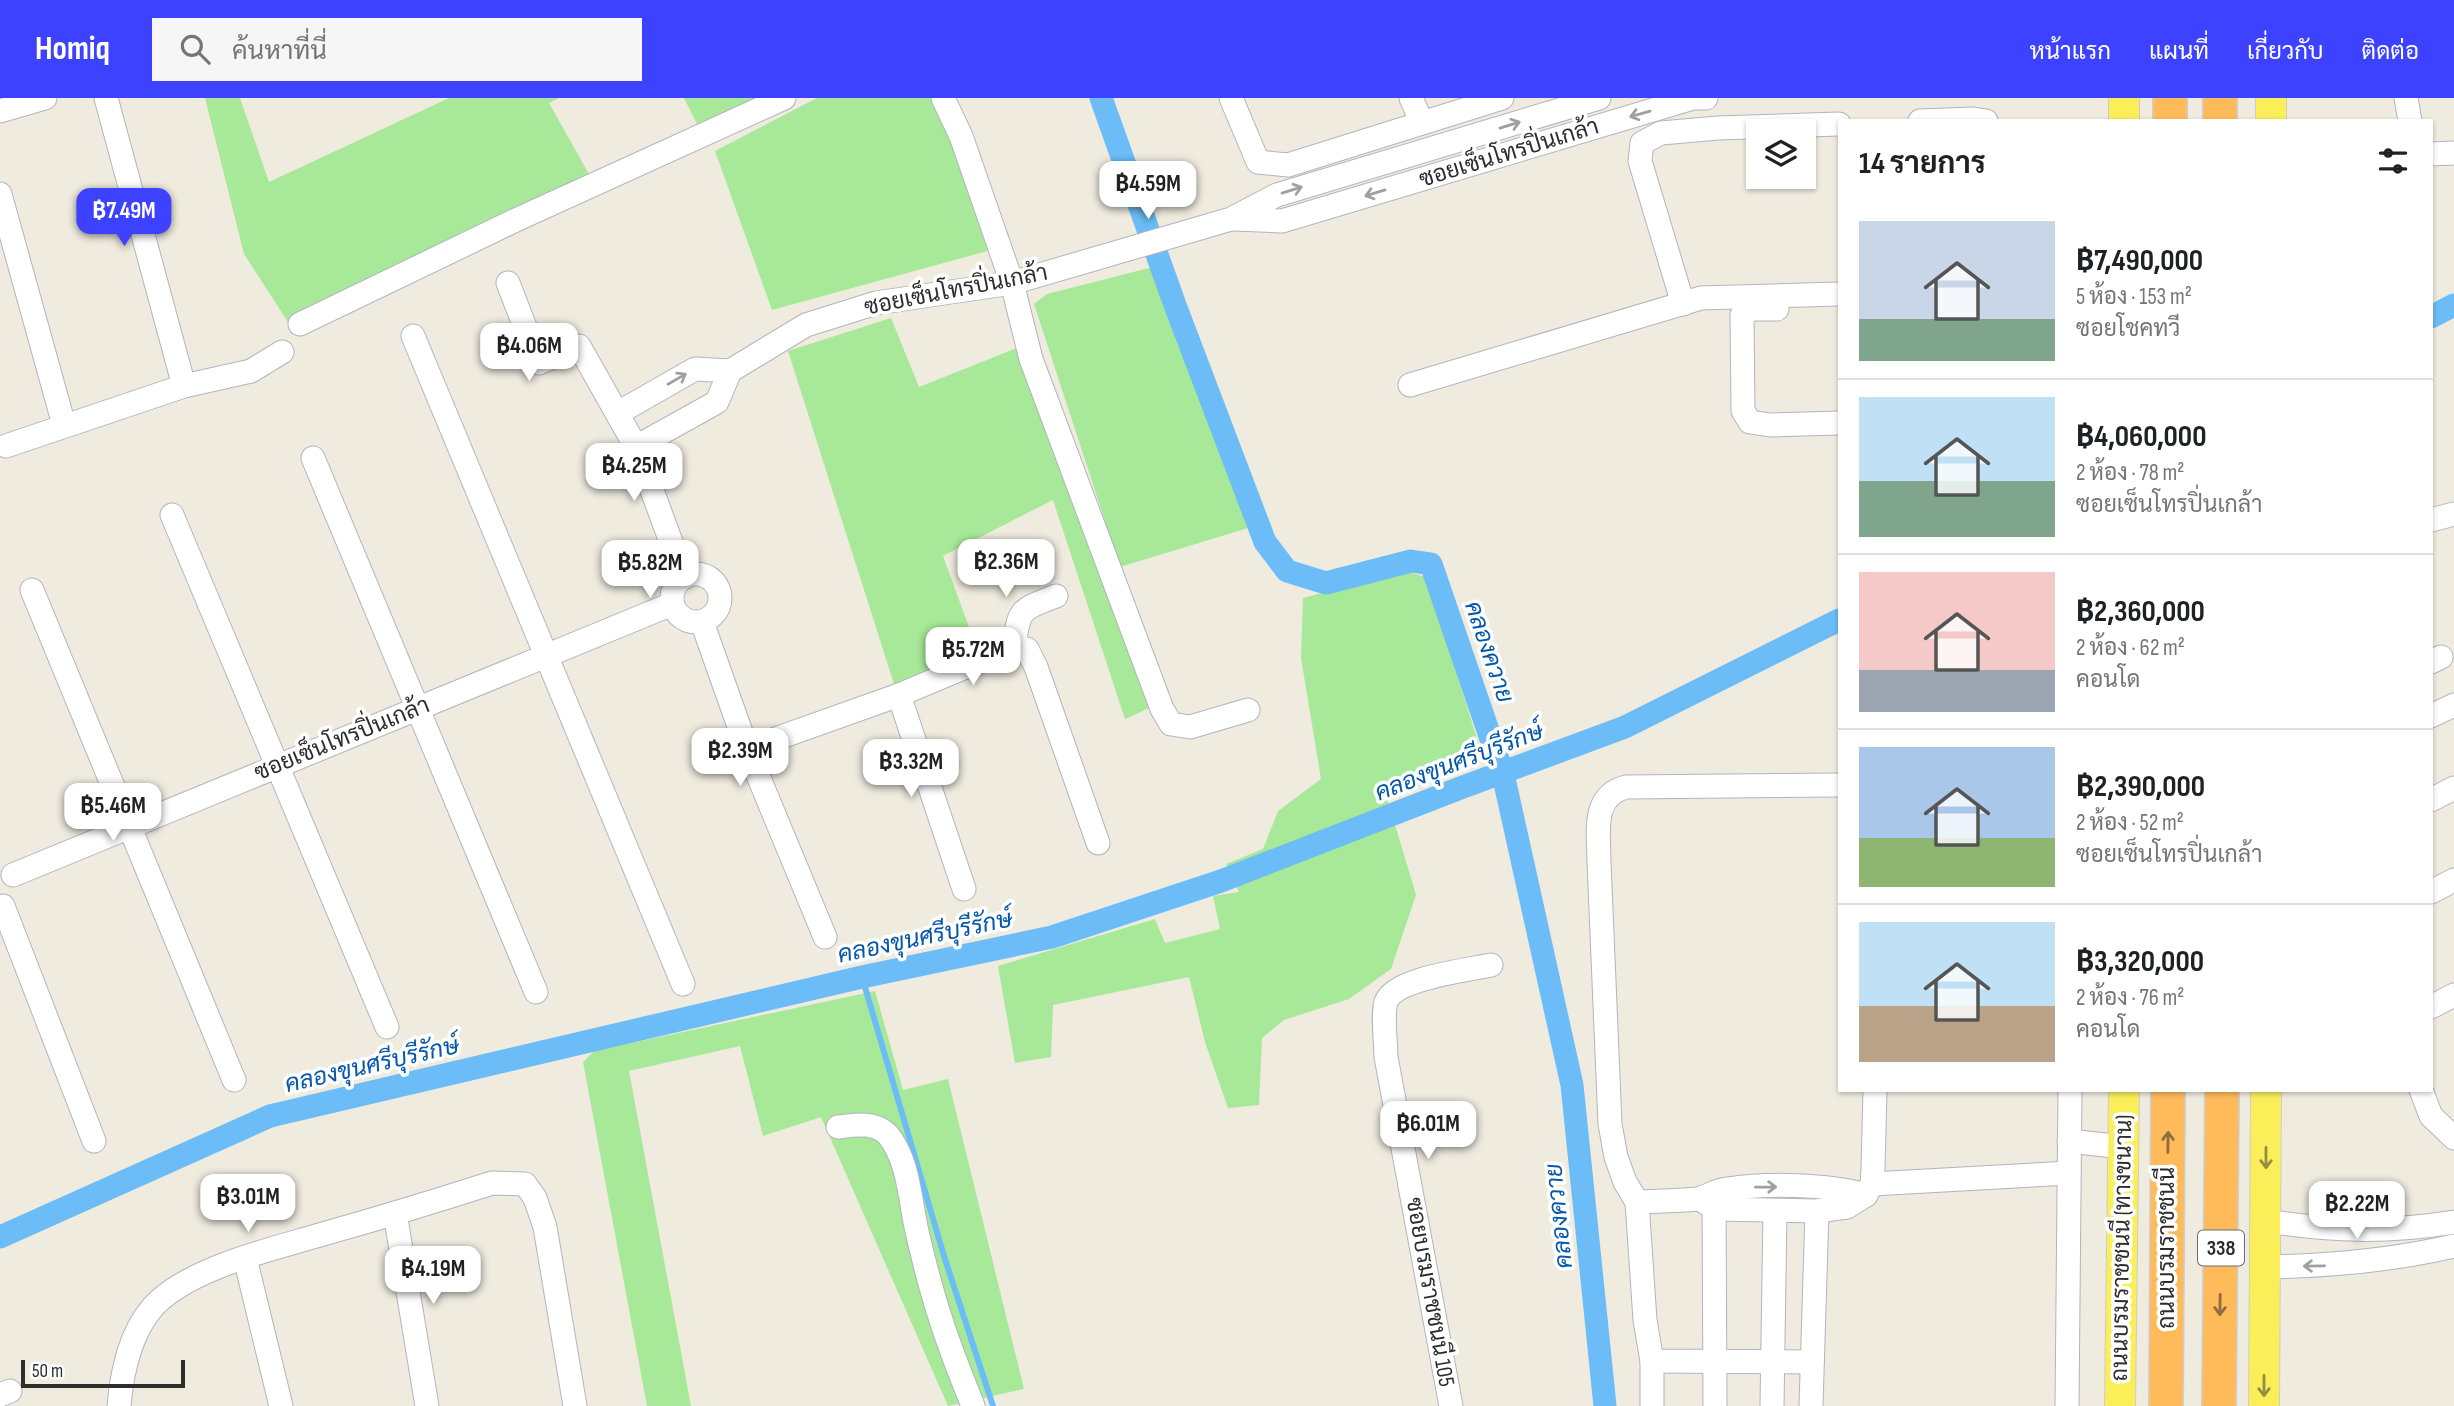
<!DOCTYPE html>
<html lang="th">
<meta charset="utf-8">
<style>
:root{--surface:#fff;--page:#f6f6f6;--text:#202124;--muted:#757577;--line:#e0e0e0;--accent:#3c42ff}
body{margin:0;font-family:"Sofia Sans Condensed",Sarabun,sans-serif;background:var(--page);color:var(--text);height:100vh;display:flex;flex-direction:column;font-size:26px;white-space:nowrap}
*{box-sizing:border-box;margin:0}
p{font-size:23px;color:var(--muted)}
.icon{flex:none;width:38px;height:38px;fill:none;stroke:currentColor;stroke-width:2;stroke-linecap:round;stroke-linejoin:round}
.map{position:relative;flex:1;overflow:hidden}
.drawer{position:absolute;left:1838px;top:21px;width:595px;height:973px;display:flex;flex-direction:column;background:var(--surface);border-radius:0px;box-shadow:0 2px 5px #0004}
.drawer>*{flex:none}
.controls{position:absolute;left:1746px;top:21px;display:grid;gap:14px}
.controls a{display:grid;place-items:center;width:70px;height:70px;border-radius:0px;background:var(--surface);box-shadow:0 2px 5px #0004;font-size:35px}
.scale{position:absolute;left:21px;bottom:18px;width:164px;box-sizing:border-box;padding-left:7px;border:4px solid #2d2d2d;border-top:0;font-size:19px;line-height:24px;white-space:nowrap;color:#2d2d2d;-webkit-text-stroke:5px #fff;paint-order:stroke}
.price{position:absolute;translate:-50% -60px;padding:0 16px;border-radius:14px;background:#fff;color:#222;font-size:23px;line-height:46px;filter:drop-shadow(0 2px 4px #0008)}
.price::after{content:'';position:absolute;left:50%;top:42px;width:21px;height:16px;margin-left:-10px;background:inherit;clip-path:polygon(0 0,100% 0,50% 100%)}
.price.current{background:var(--accent);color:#fff}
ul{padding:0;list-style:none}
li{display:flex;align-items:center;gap:21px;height:175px;padding:0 21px}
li+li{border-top:2px solid var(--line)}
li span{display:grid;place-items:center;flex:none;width:196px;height:140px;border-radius:0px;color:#555}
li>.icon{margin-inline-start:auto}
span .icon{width:84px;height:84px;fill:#fffc;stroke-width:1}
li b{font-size:30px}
h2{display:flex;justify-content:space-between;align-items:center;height:84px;padding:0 21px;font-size:30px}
header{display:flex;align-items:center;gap:42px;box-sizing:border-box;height:98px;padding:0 35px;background:var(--accent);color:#fff}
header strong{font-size:33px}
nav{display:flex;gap:38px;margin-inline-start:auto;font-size:24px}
.search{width:490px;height:63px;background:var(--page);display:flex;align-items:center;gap:18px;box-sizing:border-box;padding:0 24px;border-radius:0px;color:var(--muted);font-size:26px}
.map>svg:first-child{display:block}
.green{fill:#a7e998}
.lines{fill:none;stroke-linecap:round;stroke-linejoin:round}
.stream{stroke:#6cbdf7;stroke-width:6}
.canal{stroke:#6cbdf7;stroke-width:23}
.minor-casing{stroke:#b3b3c1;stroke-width:25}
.major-casing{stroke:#cdcdcd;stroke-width:32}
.highway-casing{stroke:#cdcdcd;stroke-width:36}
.minor{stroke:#fff;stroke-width:23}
.major{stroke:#faee59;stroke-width:30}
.highway{stroke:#ffbb5a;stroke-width:33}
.oneway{stroke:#a0a0a0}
.oneway2{stroke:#8c6d41}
.oneway3{stroke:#948e43}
.labels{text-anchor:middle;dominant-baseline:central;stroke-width:7;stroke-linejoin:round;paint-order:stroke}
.shield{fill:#fff;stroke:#6c6c6c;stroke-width:2}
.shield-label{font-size:21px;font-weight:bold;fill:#2d2d2d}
.street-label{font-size:23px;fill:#2d2d2d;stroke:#fff}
.water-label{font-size:24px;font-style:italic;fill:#0457aa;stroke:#fff}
</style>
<header>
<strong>Homiq</strong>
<div class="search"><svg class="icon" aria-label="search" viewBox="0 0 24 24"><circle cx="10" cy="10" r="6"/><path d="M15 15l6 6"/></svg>ค้นหาที่นี่</div>
<nav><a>หน้าแรก</a><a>แผนที่</a><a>เกี่ยวกับ</a><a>ติดต่อ</a></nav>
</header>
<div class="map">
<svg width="2454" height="1308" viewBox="0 0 2454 1308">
<rect width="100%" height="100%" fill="#efebdf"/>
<g class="green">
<polygon points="205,0 240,0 269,84 449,0 559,0 549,5 590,78 288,224 244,156"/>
<polygon points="684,0 756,0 699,30"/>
<polygon points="817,0 932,0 956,51 991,152 772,212 715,53"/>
<polygon points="1153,169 1248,430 1120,469 1034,206 1047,196"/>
<polygon points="891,220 919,289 1019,249 1149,610 1125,621 1053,402 943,458 977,551 894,586 788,253"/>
<polygon points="1405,473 1426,479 1482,656 1460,669 1388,703 1416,797 1391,871 1349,901 1284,922 1262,940 1259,1007 1228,1010 1205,944 1189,879 1053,907 1051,959 1015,965 998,868 1155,821 1165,845 1220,831 1213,798 1239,794 1226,766 1263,751 1278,713 1321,681 1301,560 1303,500"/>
<polygon points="875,893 903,992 948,981 1024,1291 948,1308 821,1019 763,1038 740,948 629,973 691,1308 647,1308 583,964 594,953"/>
</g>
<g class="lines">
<polyline class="stream" points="862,879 944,1158 993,1308"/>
<g class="canal">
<polyline points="1101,0 1175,207 1265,444 1287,473 1326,485 1411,463 1431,466 1503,676 1572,987 1605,1308"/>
<polyline points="2431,219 2454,207"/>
<polyline points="0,1139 270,1018 862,879 1052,839 1221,783 1463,689 1625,629 1839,522"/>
</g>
<g class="minor-casing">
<g id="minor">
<polyline points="106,0 184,288"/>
<polyline points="943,0 961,38 1012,185 1031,261 1162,611 1171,626 1190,629 1248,612"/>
<polyline points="1231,0 1258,64 1288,67 1502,0"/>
<polyline points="1411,0 1422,25"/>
<polyline points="2406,0 2410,23"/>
<polyline points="0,13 45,0"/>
<polyline points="1920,23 1973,21 1986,23"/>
<polyline points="2431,56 2454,55"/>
<polyline points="0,96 64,327"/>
<polyline points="1234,121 1282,123 1693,0 1706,0"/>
<polyline points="508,185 539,265 579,248 636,349 684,479"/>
<polyline points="1683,206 1640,63 1642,45 1661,35 1718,30 1839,26"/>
<polyline points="1777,211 1752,211 1742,217 1743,313 1750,324 1770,327 1839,325"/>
<polyline points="300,226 518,121 784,0"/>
<polyline points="413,238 683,886"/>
<polyline points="730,273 806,227 876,205 1012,185 1231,121 1277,97 1599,0"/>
<polyline points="1410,287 1701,200 1839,196"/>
<polyline points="618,315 695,271 730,273 717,304 636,349"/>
<polyline points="6,348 184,288 251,273 282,254"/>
<polyline points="313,360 536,894"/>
<polyline points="172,417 387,929"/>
<polyline points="2431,422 2454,416"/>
<circle cx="696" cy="500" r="24"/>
<polyline points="32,492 234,982"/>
<polyline points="702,524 747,651 825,839"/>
<path d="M1014,549C1019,510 1020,512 1056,498"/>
<polyline points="2431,564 2441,559"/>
<polyline points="899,597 964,791"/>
<polyline points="2431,618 2454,607"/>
<polyline points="747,651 899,597 1004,553 1014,549 1027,551 1036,569 1098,745"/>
<polyline points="2431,702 2454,690"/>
<polyline points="13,777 672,506"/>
<polyline points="2431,794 2454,782"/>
<polyline points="3,808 94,1043"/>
<polyline points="2431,909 2454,897"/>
<polyline points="2421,992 2431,1018 2454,1040"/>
<path d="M838,1029C854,1027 875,1023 888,1037C908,1061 910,1100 916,1129C923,1160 931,1192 941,1222C950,1251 962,1280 973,1308"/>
<polyline points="2069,1043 2123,1049"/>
<polyline points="1872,1086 2069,1075"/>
<polyline points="1714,1096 1715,1308"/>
<polyline points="1700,1101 1715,1111 1817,1113 1847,1109 1866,1097 1872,1086 1873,1071 1875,992"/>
<path d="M1637,1104C1657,1103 1677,1103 1697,1101C1707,1099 1716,1092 1727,1091C1767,1085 1827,1086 1866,1097"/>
<polyline points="395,1115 427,1308"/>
<path d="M2266,1123C2333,1133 2386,1135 2454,1124"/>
<polyline points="245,1160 281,1308"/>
<path d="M2264,1169C2330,1168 2390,1163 2454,1148"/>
<polyline points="1652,1263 1652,1308"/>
<path d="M1812,1264L1652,1263L1645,1222L1637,1104L1625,1084L1616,1059L1610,1026L1599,764C1599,735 1591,698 1626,689L1839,687"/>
<polyline points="0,1297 10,1293"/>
<path d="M119,1308C122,1272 132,1226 161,1201C201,1167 273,1151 323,1136C380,1120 436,1103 492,1085L525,1086L535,1100L545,1129L575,1308"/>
<path d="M1451,1308L1386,959C1386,945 1382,917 1386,904C1395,880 1468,872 1491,867"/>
<polyline points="1772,1308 1775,1113"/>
<polyline points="1811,1308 1817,1113"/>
<polyline points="2067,1308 2070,992"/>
</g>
</g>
<g class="major-casing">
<g id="major">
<polyline points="2124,0 2124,23"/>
<polyline points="2271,0 2271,23"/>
<polyline points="2120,1308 2124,992"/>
<polyline points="2264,1308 2266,992"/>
</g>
</g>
<g class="highway-casing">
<g id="highway">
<polyline points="2170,0 2170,23"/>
<polyline points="2220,0 2220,23"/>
<polyline points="2166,1308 2168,992"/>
<polyline points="2219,1308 2222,992"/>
</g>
</g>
<use href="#minor" class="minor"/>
<use href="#major" class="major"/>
<use href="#highway" class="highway"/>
</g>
<defs><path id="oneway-shaft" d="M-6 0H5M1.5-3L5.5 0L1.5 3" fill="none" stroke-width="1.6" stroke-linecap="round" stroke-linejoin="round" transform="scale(1.75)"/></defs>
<g class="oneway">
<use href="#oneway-shaft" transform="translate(1640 16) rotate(164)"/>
<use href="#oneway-shaft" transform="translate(1510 27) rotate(-17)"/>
<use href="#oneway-shaft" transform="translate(1292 92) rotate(-17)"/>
<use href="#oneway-shaft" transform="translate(1375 95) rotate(163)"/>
<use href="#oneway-shaft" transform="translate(677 281) rotate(-30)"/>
<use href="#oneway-shaft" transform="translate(1766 1089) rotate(-1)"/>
<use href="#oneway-shaft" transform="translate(2314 1168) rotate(179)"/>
</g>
<g class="oneway2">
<use href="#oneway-shaft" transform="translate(2168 1044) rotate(-89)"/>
<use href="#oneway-shaft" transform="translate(2220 1207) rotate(91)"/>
</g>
<g class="oneway3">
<use href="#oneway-shaft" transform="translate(2266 1060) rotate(90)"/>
<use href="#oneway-shaft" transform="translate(2264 1288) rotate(90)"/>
</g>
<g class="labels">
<rect class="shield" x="2198" y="1132.5" width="46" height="35" rx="5"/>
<g class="shield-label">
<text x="2221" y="1150">338</text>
</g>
<g class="street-label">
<text transform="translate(1509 55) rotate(-17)">ซอยเซ็นโทรปิ่นเกล้า</text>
<text transform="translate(956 192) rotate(-11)">ซอยเซ็นโทรปิ่นเกล้า</text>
<text transform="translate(342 641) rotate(-22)">ซอยเซ็นโทรปิ่นเกล้า</text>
<text transform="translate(2122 1150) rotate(-89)">ถนนบรมราชชนนี (ทางขนาน)</text>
<text transform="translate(2167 1150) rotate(-90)">ถนนบรมราชชนนี</text>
<text transform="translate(1430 1194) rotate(80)">ซอยบรมราชชนนี 105</text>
</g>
<g class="water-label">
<text transform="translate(1489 554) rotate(71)">คลองควาย</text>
<text transform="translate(1459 664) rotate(-21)">คลองขุนศรีบุรีรักษ์</text>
<text transform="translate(925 839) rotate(-12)">คลองขุนศรีบุรีรักษ์</text>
<text transform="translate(372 967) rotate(-13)">คลองขุนศรีบุรีรักษ์</text>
<text transform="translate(1559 1118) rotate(-96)">คลองควาย</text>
</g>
</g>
</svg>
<div class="controls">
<a><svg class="icon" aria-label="layers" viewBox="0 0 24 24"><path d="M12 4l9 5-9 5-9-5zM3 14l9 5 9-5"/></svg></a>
</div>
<div class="scale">50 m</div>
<b class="price" style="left:1148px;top:123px">฿4.59M</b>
<b class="price current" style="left:124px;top:150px">฿7.49M</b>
<b class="price" style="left:529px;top:285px">฿4.06M</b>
<b class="price" style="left:634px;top:405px">฿4.25M</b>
<b class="price" style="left:1006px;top:501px">฿2.36M</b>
<b class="price" style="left:650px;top:502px">฿5.82M</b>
<b class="price" style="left:973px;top:589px">฿5.72M</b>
<b class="price" style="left:740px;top:690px">฿2.39M</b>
<b class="price" style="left:911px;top:701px">฿3.32M</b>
<b class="price" style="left:113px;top:745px">฿5.46M</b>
<b class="price" style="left:1428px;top:1063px">฿6.01M</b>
<b class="price" style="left:248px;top:1136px">฿3.01M</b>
<b class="price" style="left:2357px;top:1143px">฿2.22M</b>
<b class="price" style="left:433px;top:1208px">฿4.19M</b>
<section class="drawer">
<h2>14 รายการ<svg class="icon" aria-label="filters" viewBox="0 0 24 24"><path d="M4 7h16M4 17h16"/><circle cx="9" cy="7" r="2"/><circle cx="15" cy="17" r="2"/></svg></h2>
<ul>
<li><span style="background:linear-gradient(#c9d6e8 70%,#7fa58c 0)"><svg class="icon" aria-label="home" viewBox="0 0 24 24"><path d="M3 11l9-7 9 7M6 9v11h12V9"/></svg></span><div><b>฿7,490,000</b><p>5 ห้อง · 153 m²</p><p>ซอยโชคทวี</p></div></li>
<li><span style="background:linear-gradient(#bfe0f5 60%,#7fa58c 0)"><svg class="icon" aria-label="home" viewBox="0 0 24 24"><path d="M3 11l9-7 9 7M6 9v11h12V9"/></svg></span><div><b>฿4,060,000</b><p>2 ห้อง · 78 m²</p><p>ซอยเซ็นโทรปิ่นเกล้า</p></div></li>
<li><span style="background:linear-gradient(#f6c9c9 70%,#9aa5b1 0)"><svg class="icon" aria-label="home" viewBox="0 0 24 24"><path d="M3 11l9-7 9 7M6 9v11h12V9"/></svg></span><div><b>฿2,360,000</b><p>2 ห้อง · 62 m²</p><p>คอนโด</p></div></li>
<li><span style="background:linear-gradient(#a9c7e8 65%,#8fb573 0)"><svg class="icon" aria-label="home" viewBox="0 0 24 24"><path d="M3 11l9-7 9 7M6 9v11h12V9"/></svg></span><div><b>฿2,390,000</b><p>2 ห้อง · 52 m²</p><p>ซอยเซ็นโทรปิ่นเกล้า</p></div></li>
<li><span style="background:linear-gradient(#bfe0f5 60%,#b9a48a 0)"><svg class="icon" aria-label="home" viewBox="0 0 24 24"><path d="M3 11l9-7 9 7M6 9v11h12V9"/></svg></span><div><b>฿3,320,000</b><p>2 ห้อง · 76 m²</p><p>คอนโด</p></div></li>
</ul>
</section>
</div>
